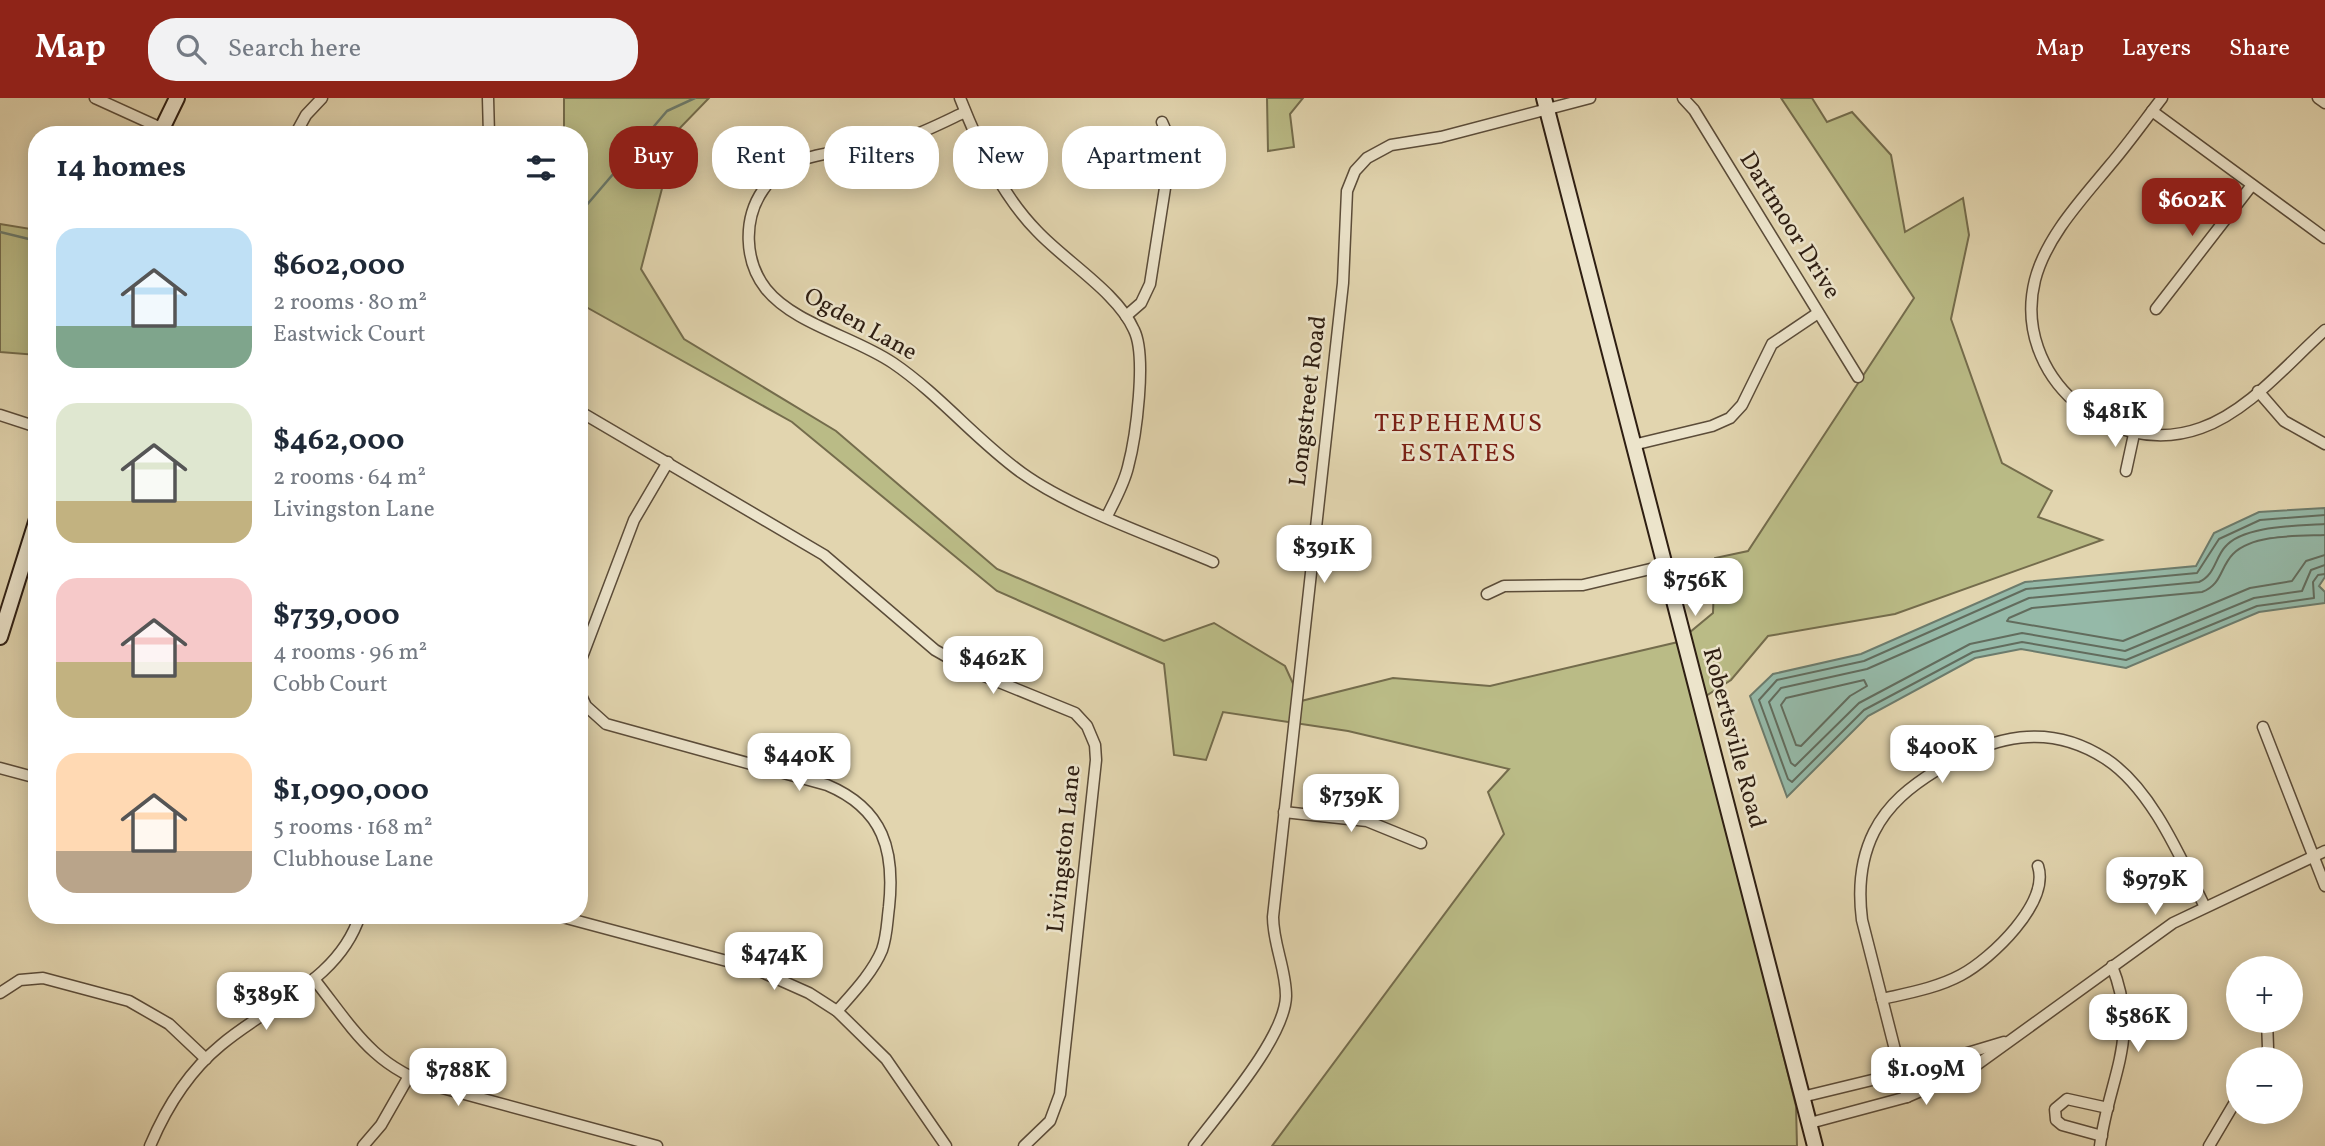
<!DOCTYPE html>
<meta charset="utf-8">
<style>
:root{--surface:#fff;--page:#f2f2f3;--text:#1f2937;--muted:#747a83;--accent:#8f2418}
body{margin:0;font-family:Vollkorn,serif;background:var(--page);color:var(--text);height:100vh;display:flex;flex-direction:column;font-size:26px;white-space:nowrap}
*{box-sizing:border-box;margin:0}
p{font-size:23px;color:var(--muted)}
.icon{flex:none;width:38px;height:38px;fill:none;stroke:currentColor;stroke-width:2;stroke-linecap:round;stroke-linejoin:round}
.map{position:relative;flex:1;overflow:hidden}
.side{position:absolute;left:28px;top:28px;width:560px;height:798px;display:flex;flex-direction:column;background:var(--surface);border-radius:28px;box-shadow:0 4px 18px #0003}
.side>*{flex:none}
.hud{position:absolute;left:609px;top:28px;width:665px;height:63px;display:flex;gap:14px}
.fabs{position:absolute;left:2226px;top:858px;display:grid;gap:14px}
.fabs a{display:grid;place-items:center;width:77px;height:77px;border-radius:50%;background:var(--surface);box-shadow:0 4px 18px #0003;font-size:35px}
.price{position:absolute;translate:-50% -60px;padding:0 16px;border-radius:14px;background:#fff;color:#222;font-size:23px;line-height:46px;filter:drop-shadow(0 2px 4px #0008)}
.price::after{content:'';position:absolute;left:50%;top:42px;width:21px;height:16px;margin-left:-10px;background:inherit;clip-path:polygon(0 0,100% 0,50% 100%)}
.price.current{background:var(--accent);color:#fff}
ul{padding:0;list-style:none}
li{display:flex;align-items:center;gap:21px;height:175px;padding:0 28px}
li span{display:grid;place-items:center;flex:none;width:196px;height:140px;border-radius:21px;color:#555}
li>.icon{margin-inline-start:auto}
span .icon{width:84px;height:84px;fill:#fffc;stroke-width:1}
li b{font-size:30px}
h2{display:flex;justify-content:space-between;align-items:center;height:84px;padding:0 28px;font-size:30px}
.chip{padding:0 24px;border-radius:28px;background:var(--surface);box-shadow:0 4px 18px #0003;font-size:24px;line-height:63px}
.chip.current{background:var(--accent);color:#fff}
header{display:flex;align-items:center;gap:42px;box-sizing:border-box;height:98px;padding:0 35px;background:var(--accent);color:#fff}
header strong{font-size:33px}
nav{display:flex;gap:38px;margin-inline-start:auto;font-size:24px}
.search{width:490px;height:63px;background:var(--page);display:flex;align-items:center;gap:18px;box-sizing:border-box;padding:0 24px;border-radius:28px;color:var(--muted);font-size:26px}
.map>svg:first-child{display:block}
.green{fill:#babb86;stroke:#746c4c;stroke-width:2}
.water{fill:#95b9a8;stroke:#6c7b6c;stroke-width:2}
.lines{fill:none;stroke-linecap:round;stroke-linejoin:round}
.shore{stroke:#626c5d;stroke-width:2}
.stream{stroke:#6c7b6c;stroke-width:2.5}
.street-casing{stroke:#5b4c39;stroke-width:13}
.secondary-casing{stroke:#2e1e12;stroke-width:18}
.street{stroke:#ece4cb;stroke-width:10}
.secondary{stroke:#ece4cb;stroke-width:14}
.labels{text-anchor:middle;dominant-baseline:central;stroke-width:5;stroke-linejoin:round;paint-order:stroke}
.street-label{font-size:24px;fill:#2e1e12;stroke:#ece4cb}
.neighbourhood-label{font-size:26px;letter-spacing:2px;fill:#7a1f14;stroke:#ece4cb}
</style>
<header>
<strong>Map</strong>
<div class="search"><svg class="icon" aria-label="search" viewBox="0 0 24 24"><circle cx="10" cy="10" r="6"/><path d="M15 15l6 6"/></svg>Search here</div>
<nav><a>Map</a><a>Layers</a><a>Share</a></nav>
</header>
<div class="map">
<svg width="2325" height="1048" viewBox="0 0 2325 1048">
<rect width="100%" height="100%" fill="#e2d5af"/>
<filter id="stains"><feTurbulence type="fractalNoise" baseFrequency=".00286" numOctaves="4"/><feColorMatrix values="0 0 0 0 .2 0 0 0 0 .09 0 0 0 0 .02 0 0 0 .5 -.17"/></filter>
<radialGradient id="worn" r=".72"><stop offset=".6" stop-color="#630" stop-opacity="0"/><stop offset="1" stop-color="#630" stop-opacity=".3"/></radialGradient>
<g class="green">
<polygon points="564,0 709,0 677,33 641,171 684,241 836,333 997,471 1164,543 1214,525 1285,568 1301,603 1393,580 1490,588 1678,544 1713,515 1715,460 1748,453 1914,200 1781,0 1812,0 1827,24 1852,14 1891,57 1905,134 1963,100 1969,137 1951,221 2002,365 2052,393 2038,419 2102,442 1895,516 1768,538 1731,582 1695,605 1796,1008 1797,1048 1272,1048 1504,736 1488,694 1509,671 1348,633 1223,614 1206,662 1174,657 1164,566 997,493 792,324 579,205 579,37 564,37"/>
<polygon points="1267,0 1303,0 1290,16 1294,49 1268,53"/>
<polygon points="0,126 37,132 37,257 0,254"/>
</g>
<polygon class="water" points="2325,410 2325,479 2319,488 2325,494 2325,505 2259,514 2126,570 2021,551 1975,560 1868,618 1787,699 1750,598 1773,576 1861,556 2025,484 2196,468 2214,435 2259,414"/>
<g class="lines">
<g class="shore">
<polyline points="2325,417 2260,422 2219,441 2197,475 2026,491 1864,563 1777,582 1759,602 1788,681 1792,684 1864,612 1973,554 2022,544 2126,562 2257,508 2314,500 2313,484 2318,477 2325,476"/>
<path d="M2325,426C2298,428 2243,427 2225,449C2215,460 2215,477 2199,484L2029,500L1867,571L1781,590L1769,604L1791,665L1795,668L1859,605L1970,546L2022,535L2125,553L2254,500L2302,493L2311,472L2325,467"/>
<path d="M2325,437C2299,438 2253,436 2233,456C2220,469 2222,487 2202,494L2032,510L2009,520L2007,523L2123,543L2250,490L2292,483L2306,463L2325,457"/>
<polygon points="1864,582 1867,588 1850,598 1801,648 1796,647 1781,607 1786,600"/>
</g>
<g class="stream">
<polyline points="579,116 667,13 695,0"/>
<polyline points="0,134 37,143"/>
</g>
<g class="street-casing">
<g id="street">
<polyline points="95,0 161,30"/>
<polyline points="488,0 489,37"/>
<path d="M960,0C979,48 1001,96 1037,133C1065,163 1118,195 1134,232C1147,258 1136,339 1128,369C1124,386 1115,402 1107,418"/>
<polyline points="1683,0 1694,12 1858,279"/>
<path d="M2162,0C2145,22 2128,46 2110,67C2082,101 2046,139 2035,182C2011,277 2110,363 2201,330C2249,313 2287,266 2325,232"/>
<polyline points="2318,0 2325,5"/>
<polyline points="2152,13 2325,140"/>
<path d="M965,14C944,24 921,36 898,43C851,58 794,46 763,92C743,121 744,163 766,191C794,226 855,239 893,265C940,297 976,342 1022,375C1072,411 1155,439 1213,464"/>
<polyline points="295,37 306,17 322,0"/>
<polyline points="2156,211 2252,87"/>
<polyline points="1126,218 1141,205 1150,186 1170,58 1169,40 1162,24"/>
<polyline points="2258,293 2284,323 2325,346"/>
<polyline points="579,313 824,457 935,552 972,573 1075,615 1087,628 1095,647 1096,662 1060,996 1050,1023 1024,1048"/>
<polyline points="0,317 37,329"/>
<polyline points="1633,347 1712,328 1730,320 1742,307 1772,246 1818,215"/>
<polyline points="2126,373 2134,336"/>
<polyline points="1487,496 1504,488 1583,487 1663,468"/>
<polyline points="579,567 634,422 668,364"/>
<path d="M579,593L586,608L606,626L827,687C884,711 895,753 889,809C887,824 887,838 882,852C873,874 853,895 837,913"/>
<polyline points="2263,629 2325,788"/>
<polyline points="0,670 37,680"/>
<polyline points="1284,714 1367,723 1421,745"/>
<polyline points="555,817 753,870 809,895 837,913 886,961 946,1048"/>
<path d="M314,881C352,929 373,969 435,988L657,1048"/>
<polyline points="0,895 20,882 43,880 129,903 169,926 206,961"/>
<path d="M1882,901C1908,895 1937,890 1961,877C1991,861 2050,805 2038,768"/>
<polyline points="2263,961 2268,950 2267,922"/>
<polyline points="1802,999 1901,975 2004,944"/>
<path d="M1907,999L1862,822C1858,791 1860,762 1874,734C1888,706 1911,688 1937,672C1992,638 2048,623 2106,661C2152,691 2181,761 2205,809"/>
<polyline points="1810,1025 1907,999 1971,971 2173,825 2325,753"/>
<polyline points="2102,1038 2062,1027 2056,1022 2055,1011 2067,1001 2108,1010"/>
<path d="M150,1048C166,1010 188,974 221,947C269,906 339,883 360,817"/>
<polyline points="363,1048 381,1027 409,978"/>
<path d="M1194,1048C1220,1013 1285,940 1286,898C1286,871 1273,846 1273,819L1343,185L1347,93L1355,73L1367,60L1391,47L1441,39L1590,0"/>
<path d="M2100,1048C2109,978 2141,941 2112,868"/>
<polyline points="2209,1048 2238,999"/>
</g>
</g>
<g class="secondary-casing">
<g id="secondary">
<polyline points="1544,0 1815,1048"/>
<polyline points="159,37 177,0"/>
<polyline points="0,539 37,421"/>
</g>
</g>
<use href="#street" class="street"/>
<use href="#secondary" class="secondary"/>
</g>
<g class="labels">
<g class="street-label">
<text transform="translate(1789 128) rotate(58)">Dartmoor Drive</text>
<text transform="translate(860 227) rotate(29)">Ogden Lane</text>
<text transform="translate(1309 303) rotate(-83)">Longstreet Road</text>
<text transform="translate(1733 640) rotate(75)">Robertsville Road</text>
<text transform="translate(1065 751) rotate(-84)">Livingston Lane</text>
</g>
<g class="neighbourhood-label">
<text x="1459" y="326">TEPEHEMUS<tspan x="1459" dy="30">ESTATES</tspan></text>
</g>
</g>
<rect width="100%" height="100%" filter="url(#stains)"/>
<rect width="100%" height="100%" fill="url(#worn)"/>
</svg>
<div class="fabs">
<a>+</a>
<a>−</a>
</div>
<b class="price current" style="left:2192px;top:140px">$602K</b>
<b class="price" style="left:2115px;top:351px">$481K</b>
<b class="price" style="left:1324px;top:487px">$391K</b>
<b class="price" style="left:1695px;top:520px">$756K</b>
<b class="price" style="left:993px;top:598px">$462K</b>
<b class="price" style="left:1942px;top:687px">$400K</b>
<b class="price" style="left:799px;top:695px">$440K</b>
<b class="price" style="left:1351px;top:736px">$739K</b>
<b class="price" style="left:2155px;top:819px">$979K</b>
<b class="price" style="left:774px;top:894px">$474K</b>
<b class="price" style="left:266px;top:934px">$389K</b>
<b class="price" style="left:2138px;top:956px">$586K</b>
<b class="price" style="left:1926px;top:1009px">$1.09M</b>
<b class="price" style="left:458px;top:1010px">$788K</b>
<div class="hud">
<a class="chip current">Buy</a>
<a class="chip">Rent</a>
<a class="chip">Filters</a>
<a class="chip">New</a>
<a class="chip">Apartment</a>
</div>
<section class="side">
<h2>14 homes<svg class="icon" aria-label="filters" viewBox="0 0 24 24"><path d="M4 7h16M4 17h16"/><circle cx="9" cy="7" r="2"/><circle cx="15" cy="17" r="2"/></svg></h2>
<ul>
<li><span style="background:linear-gradient(#bfe0f5 70%,#7fa58c 0)"><svg class="icon" aria-label="home" viewBox="0 0 24 24"><path d="M3 11l9-7 9 7M6 9v11h12V9"/></svg></span><div><b>$602,000</b><p>2 rooms · 80 m²</p><p>Eastwick Court</p></div></li>
<li><span style="background:linear-gradient(#dfe7d0 70%,#c2b280 0)"><svg class="icon" aria-label="home" viewBox="0 0 24 24"><path d="M3 11l9-7 9 7M6 9v11h12V9"/></svg></span><div><b>$462,000</b><p>2 rooms · 64 m²</p><p>Livingston Lane</p></div></li>
<li><span style="background:linear-gradient(#f6c9c9 60%,#c2b280 0)"><svg class="icon" aria-label="home" viewBox="0 0 24 24"><path d="M3 11l9-7 9 7M6 9v11h12V9"/></svg></span><div><b>$739,000</b><p>4 rooms · 96 m²</p><p>Cobb Court</p></div></li>
<li><span style="background:linear-gradient(#ffd9b3 70%,#b9a48a 0)"><svg class="icon" aria-label="home" viewBox="0 0 24 24"><path d="M3 11l9-7 9 7M6 9v11h12V9"/></svg></span><div><b>$1,090,000</b><p>5 rooms · 168 m²</p><p>Clubhouse Lane</p></div></li>
</ul>
</section>
</div>
